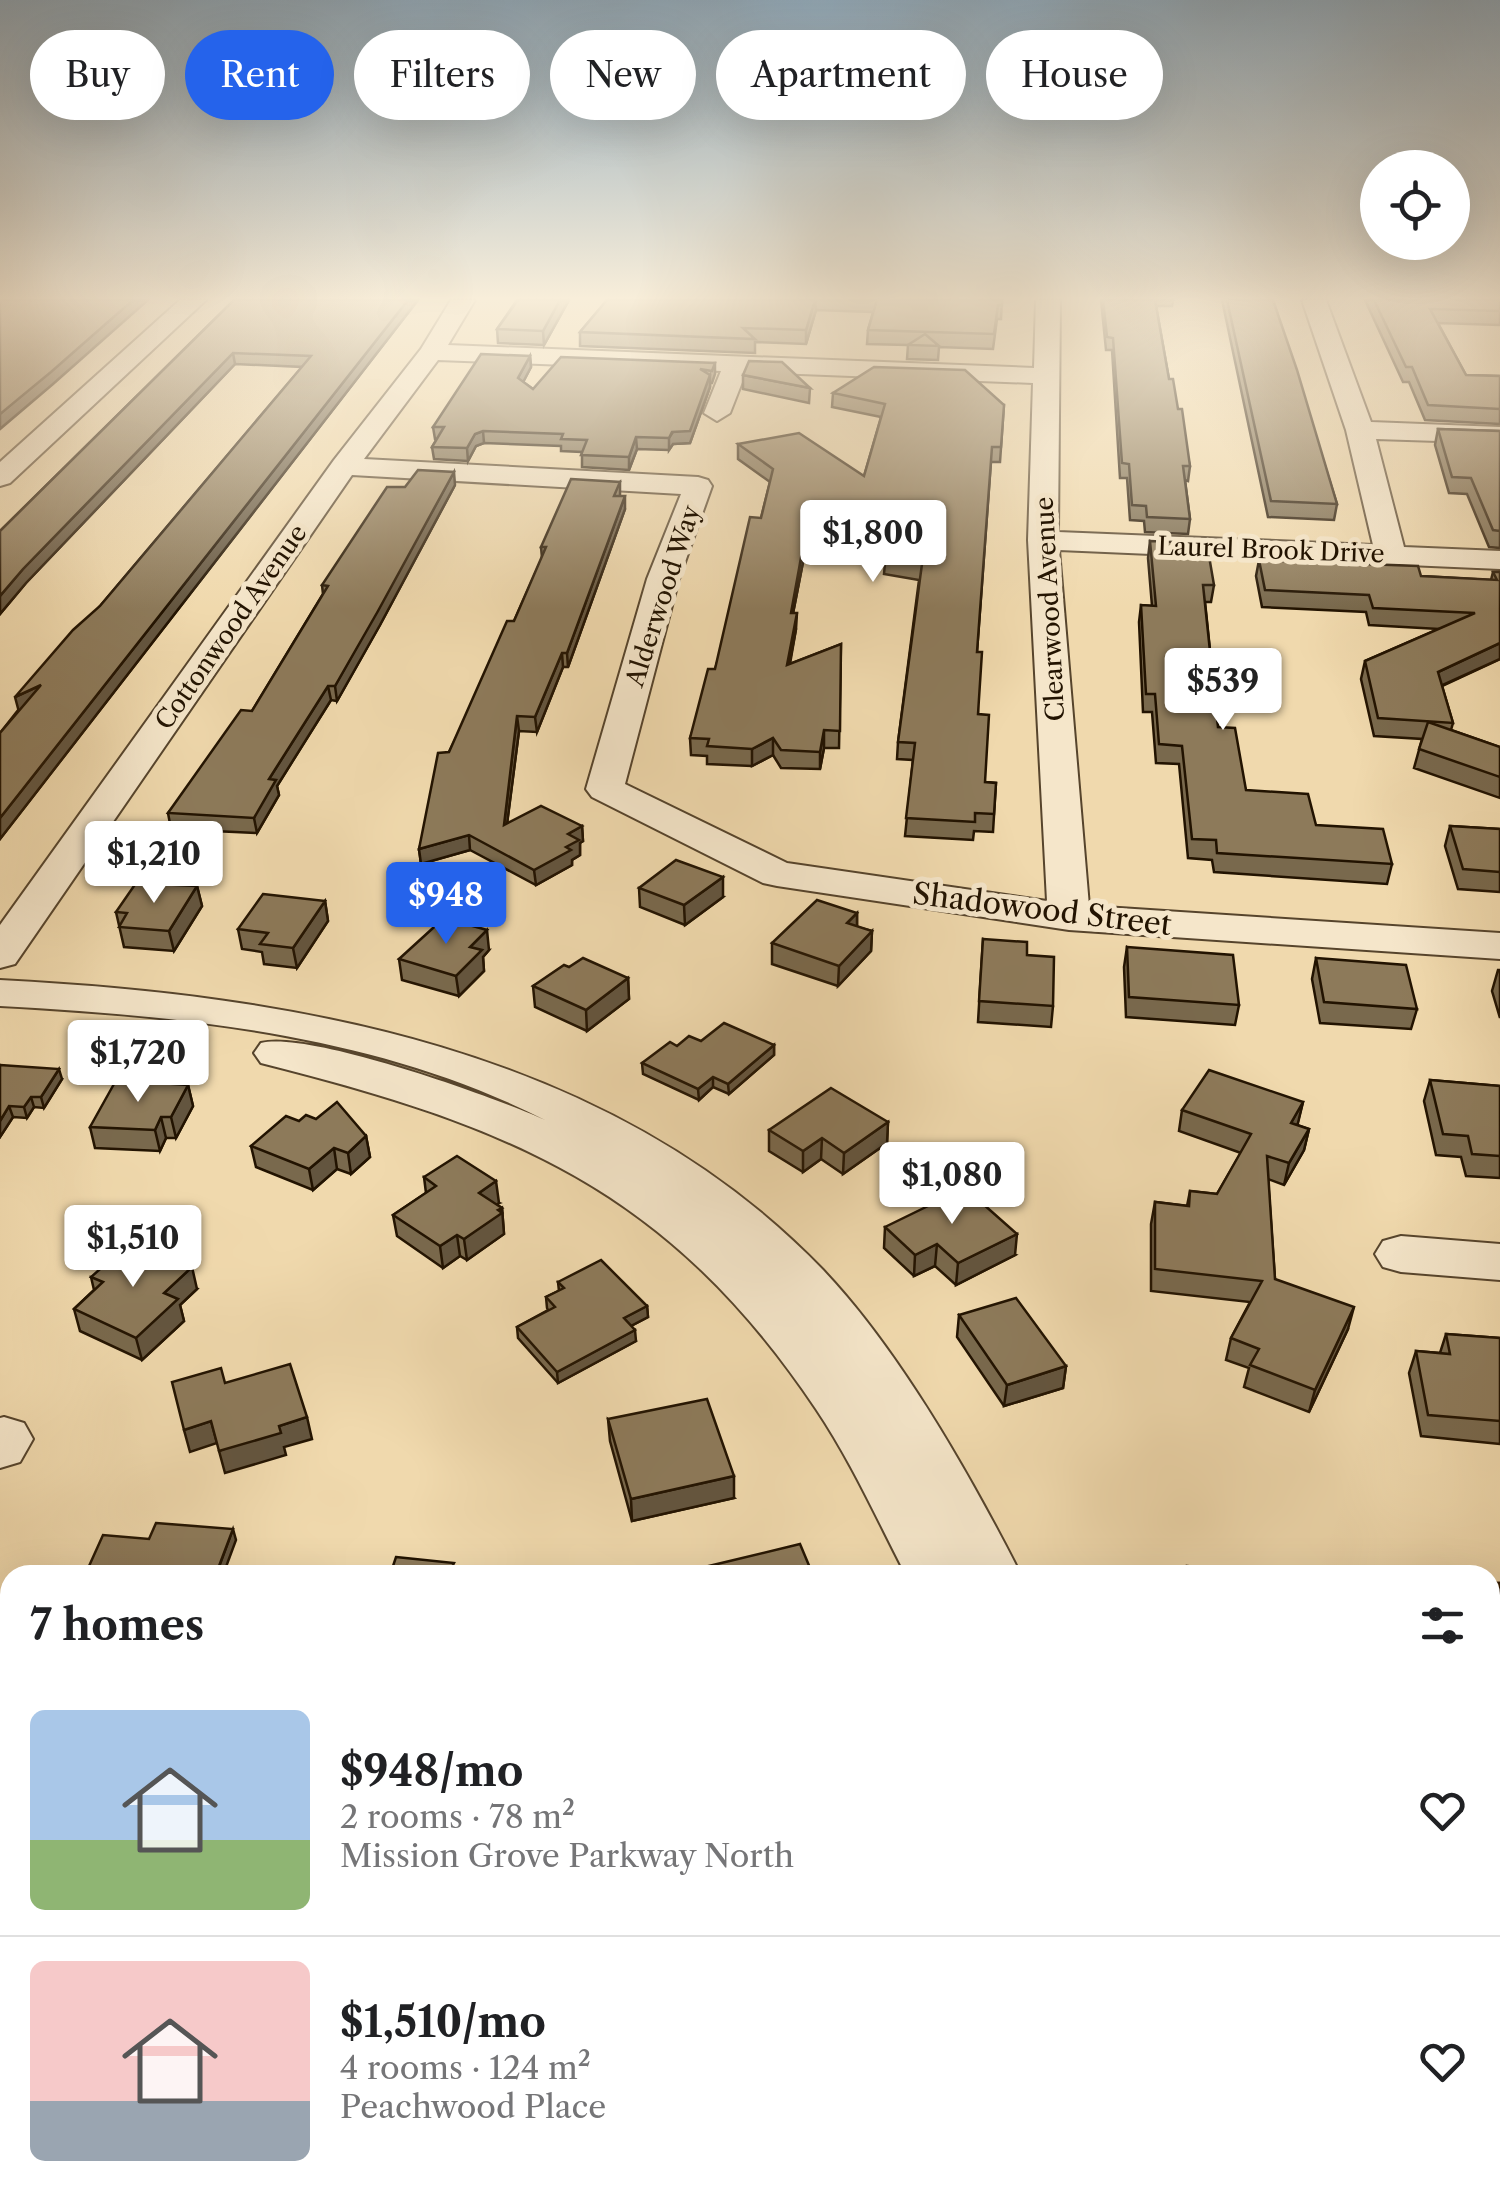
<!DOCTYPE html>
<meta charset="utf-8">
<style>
:root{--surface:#fff;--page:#f2f2f2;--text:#202124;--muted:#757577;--line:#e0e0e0;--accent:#2563eb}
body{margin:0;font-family:"Libre Caslon Text",serif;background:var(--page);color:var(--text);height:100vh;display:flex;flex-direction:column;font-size:38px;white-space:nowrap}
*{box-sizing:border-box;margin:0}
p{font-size:32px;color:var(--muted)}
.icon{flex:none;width:55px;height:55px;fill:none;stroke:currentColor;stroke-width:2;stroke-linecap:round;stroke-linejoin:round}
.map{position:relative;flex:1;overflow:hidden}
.side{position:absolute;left:0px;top:1565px;width:1500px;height:642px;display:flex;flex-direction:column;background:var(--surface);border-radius:30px 30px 0 0;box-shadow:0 10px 40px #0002}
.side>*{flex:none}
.top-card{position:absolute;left:30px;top:30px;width:1440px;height:90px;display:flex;gap:20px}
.tools{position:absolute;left:1360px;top:150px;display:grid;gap:20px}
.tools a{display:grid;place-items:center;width:110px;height:110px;border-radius:50%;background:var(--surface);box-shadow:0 10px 40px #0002;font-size:50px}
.price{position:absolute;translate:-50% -85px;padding:0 22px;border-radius:10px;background:#fff;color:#222;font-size:32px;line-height:65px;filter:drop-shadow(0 2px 5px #0008)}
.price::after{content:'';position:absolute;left:50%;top:60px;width:30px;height:22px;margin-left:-15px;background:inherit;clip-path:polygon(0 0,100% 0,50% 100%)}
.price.on{background:var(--accent);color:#fff}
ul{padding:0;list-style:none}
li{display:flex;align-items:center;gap:30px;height:250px;padding:0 30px}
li+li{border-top:2px solid var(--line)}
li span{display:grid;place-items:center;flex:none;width:280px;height:200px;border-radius:15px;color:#555}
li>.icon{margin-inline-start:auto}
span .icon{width:120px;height:120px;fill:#fffc;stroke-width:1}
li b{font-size:42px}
h2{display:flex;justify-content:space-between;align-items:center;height:120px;padding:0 30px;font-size:42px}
.pill{padding:0 35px;border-radius:45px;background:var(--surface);box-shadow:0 10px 40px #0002;font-size:35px;line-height:90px}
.pill.on{background:var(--accent);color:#fff}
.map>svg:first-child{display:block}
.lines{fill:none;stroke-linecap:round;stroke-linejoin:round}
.minor-casing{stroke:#56442c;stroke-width:4}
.minor{fill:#f5e6ca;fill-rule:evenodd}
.wall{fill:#79694d;stroke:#221301;stroke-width:2.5}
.shaded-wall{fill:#63553f;stroke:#221301;stroke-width:2.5}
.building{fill:#8d7a5a;stroke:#221301;stroke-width:2.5}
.labels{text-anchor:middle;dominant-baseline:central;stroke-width:10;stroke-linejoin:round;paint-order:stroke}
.far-street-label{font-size:25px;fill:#221301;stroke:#f5e6ca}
.street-label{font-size:30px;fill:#221301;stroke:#f5e6ca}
</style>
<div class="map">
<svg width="1500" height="2206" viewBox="0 0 1500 2206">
<rect width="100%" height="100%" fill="#f0d9ad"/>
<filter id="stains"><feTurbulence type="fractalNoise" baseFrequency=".002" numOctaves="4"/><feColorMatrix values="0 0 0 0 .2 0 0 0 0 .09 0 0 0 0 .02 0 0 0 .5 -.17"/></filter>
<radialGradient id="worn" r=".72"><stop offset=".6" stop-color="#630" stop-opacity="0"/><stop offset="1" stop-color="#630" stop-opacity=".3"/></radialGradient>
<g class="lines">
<g class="minor-casing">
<g id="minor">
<polygon points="180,300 206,300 10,483 0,486 0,462"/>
<path d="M451,300H475L448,345L1034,368L1036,300H1060L1058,532L1373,545L1346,430L1302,300H1326L1371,422L1500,427V443L1376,439L1404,547L1500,551V569L1059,550L1089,906L1500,933V959L1069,930L777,886L763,883L592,797L586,789L647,579L681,494L352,475L15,964L0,968V925L334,460L421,349ZM438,360L721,371L704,413L717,421L730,413L746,372L1033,383L1028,540L1047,901L787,863L625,784L679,579L712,486L708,480L698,477L364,459Z"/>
<path d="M0,980C293,995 610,1048 823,1270C900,1351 970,1475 1021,1575H906C877,1519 851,1461 816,1409C668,1188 508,1125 261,1063L254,1053L261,1043C310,1031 495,1097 547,1121C379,1035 186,1016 0,1006Z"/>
<polygon points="1401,1236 1500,1244 1500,1280 1401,1272 1383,1267 1375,1254 1383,1241"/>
<polygon points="4,1417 24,1423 33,1439 20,1462 0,1468 0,1418"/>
<polygon points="0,1742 10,1743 10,1803 0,1802"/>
<polygon points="1490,1851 1500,1852 1500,1918 1490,1917"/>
<polygon points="1226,2198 1373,2198 1376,2206 1229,2206"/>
</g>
</g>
<use href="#minor" class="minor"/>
</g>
<g class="wall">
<polygon points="234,300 418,300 0,839 0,733 100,606 302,367 235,364 26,583 0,614 0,531"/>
<polygon points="517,300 569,300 544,345 498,343 497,329"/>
<polygon points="607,300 1002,300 1001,319 997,319 993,349 939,347 938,360 907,359 908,345 867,344 868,330 873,312 816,310 806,344 755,342 755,353 580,346 580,332"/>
<polygon points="1101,300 1173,300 1172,306 1156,306 1169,379 1190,466 1188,481 1185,480 1190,519 1188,534 1145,532 1144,521 1130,520 1127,478 1120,478 1112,350 1106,350"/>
<polygon points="1222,300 1273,300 1337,504 1334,520 1268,517"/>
<polygon points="1365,300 1500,300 1500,325 1438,323 1466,375 1500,376 1500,424 1425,420 1409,382 1403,382"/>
<polygon points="530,356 531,367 523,382 533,389 715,363 715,374 712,383 710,383 710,387 690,443 673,444 669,450 637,449 629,470 582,467 582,452 561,451 561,446 484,443 476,446 468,461 434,459 432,447 437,439 435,439 433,427"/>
<polygon points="743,375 810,388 809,403 743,389"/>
<polygon points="833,393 1004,405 1000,462 991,462 977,652 978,714 985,782 996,783 993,832 974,831 973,840 905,836 913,760 897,759 898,742 919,580 884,574 887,542 810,538 804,557 793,613 796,629 790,664 841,644 839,748 824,748 820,769 781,768 773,755 752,766 707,764 707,756 691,755 690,738 715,669 761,518 770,482 738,459 738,444 864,476 881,417 832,407"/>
<polygon points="1438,429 1500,431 1500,548 1489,547 1467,494 1449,493 1435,445"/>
<polygon points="620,482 620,496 625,509 568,667 563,667 537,732 519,731 507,823 582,826 583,841 580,843 580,855 572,860 572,865 536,885 470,850 421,864 419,849 449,752 514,621 542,558 541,547"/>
<polygon points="455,485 380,625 337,701 331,700 277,786 279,795 257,833 171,829 168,813 252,711 323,594 322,585"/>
<polygon points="1150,541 1196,555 1214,585 1211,602 1205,602 1218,727 1246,790 1392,864 1387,884 1214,872 1212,860 1188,858 1179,764 1156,763 1152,712 1143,712 1139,622 1141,605 1152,606 1148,558"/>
<polygon points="1259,560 1421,576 1491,580 1493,572 1500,572 1500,659 1442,686 1453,723 1451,730 1500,747 1500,798 1414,768 1422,739 1374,736 1361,679 1365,661 1439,629 1369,625 1366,612 1262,607 1256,576"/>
<polygon points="1450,826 1500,829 1500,892 1458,889 1445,846"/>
<polygon points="197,886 202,906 174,951 124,947 116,912"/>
<polygon points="639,888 723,897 685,925 640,907"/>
<polygon points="325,901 328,921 297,968 264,964 262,952 242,949 238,929"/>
<polygon points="857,913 857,927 872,931 871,951 838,986 772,964 772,943"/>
<polygon points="983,939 1027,955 1053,1006 1051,1027 978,1022"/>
<polygon points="1127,947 1239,1005 1235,1025 1126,1017 1124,967"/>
<polygon points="489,950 483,957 484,971 459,996 402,980 399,959"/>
<polygon points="1316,958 1417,1009 1411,1029 1320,1023 1312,979"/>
<polygon points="569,967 628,978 629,999 587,1031 535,1007 533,986"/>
<polygon points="1498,970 1500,970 1500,1018 1492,991"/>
<polygon points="701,1041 774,1045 774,1055 729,1094 713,1087 699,1100 643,1074 642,1063 677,1046"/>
<polygon points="0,1065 62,1079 44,1108 34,1107 27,1118 13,1117 0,1137"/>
<polygon points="1430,1080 1500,1086 1500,1178 1466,1176 1461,1157 1436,1155 1424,1101"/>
<polygon points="132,1081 188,1085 193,1106 176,1138 166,1138 160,1151 95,1148 90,1127"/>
<polygon points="1303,1102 1297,1125 1309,1129 1304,1150 1284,1185 1268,1179 1275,1279 1348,1329 1309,1412 1244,1387 1249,1368 1226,1360 1231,1338 1250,1302 1151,1291 1151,1224 1155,1202 1187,1206 1190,1191 1217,1194 1241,1153 1179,1131 1182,1110"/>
<polygon points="299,1121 366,1136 370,1157 351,1174 337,1169 313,1190 256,1167 251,1146"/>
<polygon points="888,1122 887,1143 843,1174 821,1159 803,1172 769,1151 769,1130"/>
<polygon points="424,1177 499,1203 496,1204 502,1208 504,1234 467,1260 460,1256 443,1268 397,1236 393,1215 426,1193"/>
<polygon points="885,1227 1015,1255 956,1285 935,1266 914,1276 884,1248"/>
<polygon points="91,1277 197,1289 180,1305 184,1321 142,1360 80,1331 74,1309 94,1290"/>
<polygon points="558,1282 647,1306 648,1317 631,1326 636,1341 558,1383 518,1338 517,1327 548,1310 547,1308 546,1297 559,1291"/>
<polygon points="959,1315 1066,1366 1063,1388 1004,1406 957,1337"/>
<polygon points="1446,1334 1500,1338 1500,1444 1421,1436 1409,1373 1416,1351 1440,1353"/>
<polygon points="608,1419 734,1498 632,1521 610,1441"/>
<polygon points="1490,1583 1500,1583 1500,1746 1490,1745"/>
<polygon points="0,1896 10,1897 10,2025 5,2038 10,2039 10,2166 0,2165"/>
<polygon points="1492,2051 1500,2051 1500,2140 1490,2078 1490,2055"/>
</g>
<g class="shaded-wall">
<polygon points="133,300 148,300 53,384 0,429 0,414"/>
<polygon points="408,300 418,300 0,839 0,818"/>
<polygon points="560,300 569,300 544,345 543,331"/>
<polygon points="815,300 816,310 806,344 806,330"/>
<polygon points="233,353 235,364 26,583 0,614 0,596 23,569"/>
<polygon points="530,356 531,367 519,390 518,378"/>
<polygon points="710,375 710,387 690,443 673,444 669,450 669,438"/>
<polygon points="483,431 484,443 476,446 468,461 467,448 475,434"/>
<polygon points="636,437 637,449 629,470 629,457"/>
<polygon points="454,472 455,485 380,625 337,701 335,686"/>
<polygon points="625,496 625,509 568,667 567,653"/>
<polygon points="810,523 810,538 804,557 790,629 791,613 804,541"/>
<polygon points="797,613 796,629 786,682 787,665"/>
<polygon points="1500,643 1500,659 1434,689 1438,672"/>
<polygon points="562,653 563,667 537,732 535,717"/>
<polygon points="41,685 19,712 15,697"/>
<polygon points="328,686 331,700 277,786 279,795 257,833 254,818 269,779"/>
<polygon points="517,716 519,731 505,840 504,825"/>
<polygon points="824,730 824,748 820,769 820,752"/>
<polygon points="773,738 773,755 752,766 752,749"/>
<polygon points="582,826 583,841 580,843 580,855 572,860 572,865 536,885 534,870 568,834"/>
<polygon points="469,835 470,850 421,864 419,849"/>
<polygon points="723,877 723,897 685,925 684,905"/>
<polygon points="197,886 202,906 174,951 169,931"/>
<polygon points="325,901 328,921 297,968 293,948"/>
<polygon points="857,913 857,933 847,923"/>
<polygon points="487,930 489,950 483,957 484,971 459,996 456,976 470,947"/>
<polygon points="872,931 871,951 838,986 839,966"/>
<polygon points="628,978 629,999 587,1031 586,1010"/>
<polygon points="774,1045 774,1055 729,1094 728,1084"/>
<polygon points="59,1069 62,1079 44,1108 41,1097"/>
<polygon points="713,1077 713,1087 699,1100 698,1089"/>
<polygon points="188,1085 193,1106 176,1138 171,1117"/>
<polygon points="31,1097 34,1107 27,1118 24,1107"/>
<polygon points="1303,1102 1298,1123 1286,1144 1291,1123"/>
<polygon points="9,1106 13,1117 0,1137 0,1121"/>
<polygon points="161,1117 166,1138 160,1151 155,1130"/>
<polygon points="888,1122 887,1143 843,1174 844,1153"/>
<polygon points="1309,1129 1304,1150 1284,1185 1289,1163"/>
<polygon points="366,1136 370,1157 351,1174 348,1153"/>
<polygon points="822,1138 821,1159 803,1172 803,1151"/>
<polygon points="334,1148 337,1169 313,1190 309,1169"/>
<polygon points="496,1181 499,1203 482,1215 479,1193"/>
<polygon points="502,1208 504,1234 467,1260 464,1239"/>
<polygon points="1017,1234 1015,1255 956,1285 958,1263"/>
<polygon points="457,1235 460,1256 443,1268 440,1246"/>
<polygon points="937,1244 935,1266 914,1276 915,1255"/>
<polygon points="192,1267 197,1289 180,1305 184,1321 142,1360 136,1338 164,1293"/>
<polygon points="647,1306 648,1317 625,1329 624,1318"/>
<polygon points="1354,1307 1348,1329 1309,1412 1315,1390"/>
<polygon points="635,1330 636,1341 558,1383 557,1372"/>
<polygon points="1066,1366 1063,1388 1004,1406 1007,1385"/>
<polygon points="307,1417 312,1439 284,1447 286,1455 225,1473 219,1451 279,1426"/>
<polygon points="211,1421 217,1443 190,1452 184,1430"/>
<polygon points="734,1476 734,1498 632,1521 631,1499"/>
<polygon points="233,1529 236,1540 223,1575 216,1575"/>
<polygon points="10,1979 10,2025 0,2050 0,2004"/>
<polygon points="10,2120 10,2165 0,2147"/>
</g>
<g class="building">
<polygon points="0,300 133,300 51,372 0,414"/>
<polygon points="234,300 408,300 0,818 0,733 41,685 15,697 73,630 100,606 311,356 233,353 23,569 0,596 0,531"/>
<polygon points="518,300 560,300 543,331 497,329"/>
<polygon points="607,300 815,300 806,330 743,328 755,339 580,332"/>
<polygon points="877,300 1002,300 1002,305 998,305 994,334 868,330"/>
<polygon points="1103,300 1155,300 1169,379 1173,379 1178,409 1182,409 1190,466 1183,466 1190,519 1147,517 1146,506 1132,505 1129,464 1122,463 1113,338 1107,337"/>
<polygon points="1227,300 1273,300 1297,370 1337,504 1271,501"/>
<polygon points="1374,300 1500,300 1500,311 1430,309 1466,375 1500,376 1500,409 1428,405 1412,367 1406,367"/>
<polygon points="925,334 939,346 908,345"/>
<polygon points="481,354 530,356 518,378 533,389 561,357 715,363 712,371 700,369 710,375 690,431 672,432 669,438 636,437 629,457 581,455 587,440 561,439 563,434 483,431 475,434 467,448 432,447 444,427 433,427"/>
<polygon points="749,361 782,362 810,388 743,375"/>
<polygon points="874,367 965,370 1004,405 1001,447 992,447 977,652 982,652 978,714 989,715 985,782 996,783 994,814 975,813 975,822 906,818 915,743 898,742 922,564 885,558 888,526 810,523 804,541 791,613 797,613 787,665 841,644 840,731 824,730 820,752 781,750 773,738 752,749 707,746 709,739 690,738 708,669 715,669 750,517 761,518 773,469 738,444 799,433 864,476 885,404 833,393"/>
<polygon points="1438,429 1500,431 1500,531 1493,530 1471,478 1452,477"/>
<polygon points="418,470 454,472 378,611 335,686 328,686 269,779 276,780 254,818 168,813 241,710 252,711 328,586 322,585 387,487 405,487"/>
<polygon points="571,479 620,482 614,496 625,496 567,653 562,653 535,717 517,716 504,825 541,806 582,826 568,834 579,840 566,847 571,850 534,870 469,835 419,849 438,753 449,752 507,621 514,621 546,547 541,547"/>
<polygon points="1150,541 1194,543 1196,555 1209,556 1214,585 1203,585 1218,727 1235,728 1246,790 1308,794 1316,825 1383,829 1392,864 1217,853 1216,840 1192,839 1182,746 1159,744 1155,694 1146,694 1141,605 1156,606"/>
<polygon points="1259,560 1418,566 1421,576 1497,580 1493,572 1500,572 1500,643 1438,672 1453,723 1378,718 1365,661 1475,613 1373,608 1369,595 1265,590"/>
<polygon points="1428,722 1500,747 1500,777 1419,749"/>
<polygon points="1450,826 1500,829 1500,872 1463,869"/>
<polygon points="676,860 723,877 684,905 639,888"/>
<polygon points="136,883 197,886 169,931 119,927 127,913 116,912"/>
<polygon points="263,894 325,901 293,948 260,944 268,933 238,929"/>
<polygon points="817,900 857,913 847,923 872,931 839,966 772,943"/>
<polygon points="444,918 487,930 470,947 482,950 456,976 399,959"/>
<polygon points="983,939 1027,942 1027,955 1054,957 1053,1006 979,1001"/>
<polygon points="1127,947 1233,955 1239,1005 1129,997"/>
<polygon points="583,958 628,978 586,1010 533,986 564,965 569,967"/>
<polygon points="1316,958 1406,965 1417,1009 1324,1002"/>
<polygon points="724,1023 774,1045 728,1084 713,1077 698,1089 642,1063 670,1042 677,1046 689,1036 701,1041"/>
<polygon points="0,1065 59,1069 41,1097 31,1097 24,1107 9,1106 0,1121"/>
<polygon points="1209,1070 1303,1102 1291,1123 1309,1129 1289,1163 1267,1156 1275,1279 1354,1307 1315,1390 1250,1365 1259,1349 1231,1338 1262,1281 1155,1269 1155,1202 1189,1206 1190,1191 1217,1194 1251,1134 1182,1110"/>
<polygon points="119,1075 132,1081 188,1085 171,1117 161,1117 155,1130 90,1127"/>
<polygon points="1430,1080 1500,1086 1500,1156 1472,1154 1468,1136 1443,1134"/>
<polygon points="831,1088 888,1122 844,1153 822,1138 803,1151 769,1130"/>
<polygon points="337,1102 366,1136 348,1153 334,1148 309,1169 251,1146 286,1116 299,1121 306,1115 316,1119"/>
<polygon points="457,1156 496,1181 479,1193 502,1208 498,1210 502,1213 464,1239 457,1235 440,1246 393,1215 436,1186 424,1177"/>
<polygon points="965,1188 1017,1234 958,1263 937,1244 915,1255 885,1227"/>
<polygon points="131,1242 192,1267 164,1293 178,1299 136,1338 74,1309 103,1282 91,1277"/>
<polygon points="601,1260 647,1306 624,1318 635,1330 557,1372 517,1327 555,1307 546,1297 564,1288 558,1282"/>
<polygon points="1016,1298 1066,1366 1007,1385 959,1315"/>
<polygon points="1446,1334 1500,1338 1500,1421 1428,1415 1416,1351 1450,1354"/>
<polygon points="290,1364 307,1417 279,1426 281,1433 219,1451 211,1421 184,1430 172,1382 221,1368 225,1383"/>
<polygon points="707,1399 734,1476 631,1499 608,1419"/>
<polygon points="156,1523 233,1529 216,1574 222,1575 85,1575 103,1535 149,1539"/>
<polygon points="800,1544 813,1575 712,1575 709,1566"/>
<polygon points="396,1557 454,1563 452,1567 484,1570 482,1575 390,1575"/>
<polygon points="1187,1566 1280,1575 1187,1575"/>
<polygon points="1490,1583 1500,1583 1500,1713 1490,1712 1490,1658 1493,1659 1490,1645"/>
<polygon points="0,1896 10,1897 10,1979 0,2004"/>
<polygon points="0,2037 10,2039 10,2120 0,2146"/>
<polygon points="1492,2051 1500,2051 1500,2097"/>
</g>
<linearGradient id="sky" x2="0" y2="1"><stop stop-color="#8fa8b9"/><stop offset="0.49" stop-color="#f8eeda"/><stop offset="1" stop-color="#f8eeda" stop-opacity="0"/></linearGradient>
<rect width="1500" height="609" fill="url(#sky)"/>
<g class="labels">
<g class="far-street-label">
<text transform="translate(1271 550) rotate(2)">Laurel Brook Drive</text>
<text transform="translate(663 596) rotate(-72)">Alderwood Way</text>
<text transform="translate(1050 609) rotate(-93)">Clearwood Avenue</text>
<text transform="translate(231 627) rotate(-55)">Cottonwood Avenue</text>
</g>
<g class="street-label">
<text transform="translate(1042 909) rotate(7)">Shadowood Street</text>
</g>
</g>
<rect width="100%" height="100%" filter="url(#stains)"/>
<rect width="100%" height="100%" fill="url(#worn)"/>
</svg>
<div class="tools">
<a><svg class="icon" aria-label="locate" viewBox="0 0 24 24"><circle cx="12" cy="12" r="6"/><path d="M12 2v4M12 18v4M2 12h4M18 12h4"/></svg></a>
</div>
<b class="price" style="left:873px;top:585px">$1,800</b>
<b class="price" style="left:1223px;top:733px">$539</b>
<b class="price" style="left:154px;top:906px">$1,210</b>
<b class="price on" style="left:446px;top:947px">$948</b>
<b class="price" style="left:138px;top:1105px">$1,720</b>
<b class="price" style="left:952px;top:1227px">$1,080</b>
<b class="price" style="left:133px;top:1290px">$1,510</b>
<div class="top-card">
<a class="pill">Buy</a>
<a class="pill on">Rent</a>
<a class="pill">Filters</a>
<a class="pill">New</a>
<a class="pill">Apartment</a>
<a class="pill">House</a>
</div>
<section class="side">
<h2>7 homes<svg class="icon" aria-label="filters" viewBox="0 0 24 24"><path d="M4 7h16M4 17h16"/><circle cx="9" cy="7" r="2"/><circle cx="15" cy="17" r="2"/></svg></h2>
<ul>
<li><span style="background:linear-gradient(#a9c7e8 65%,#8fb573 0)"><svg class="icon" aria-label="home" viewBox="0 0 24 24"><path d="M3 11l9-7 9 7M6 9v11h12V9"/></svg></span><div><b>$948/mo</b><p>2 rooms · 78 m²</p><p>Mission Grove Parkway North</p></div><svg class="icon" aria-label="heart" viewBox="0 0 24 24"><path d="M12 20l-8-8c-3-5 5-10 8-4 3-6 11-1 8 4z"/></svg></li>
<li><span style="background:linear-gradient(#f6c9c9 70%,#9aa5b1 0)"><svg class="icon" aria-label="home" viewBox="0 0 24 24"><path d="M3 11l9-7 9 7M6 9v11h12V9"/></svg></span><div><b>$1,510/mo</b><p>4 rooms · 124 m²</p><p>Peachwood Place</p></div><svg class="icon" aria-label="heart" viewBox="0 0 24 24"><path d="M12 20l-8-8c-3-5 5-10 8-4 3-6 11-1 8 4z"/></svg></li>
</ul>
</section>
</div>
